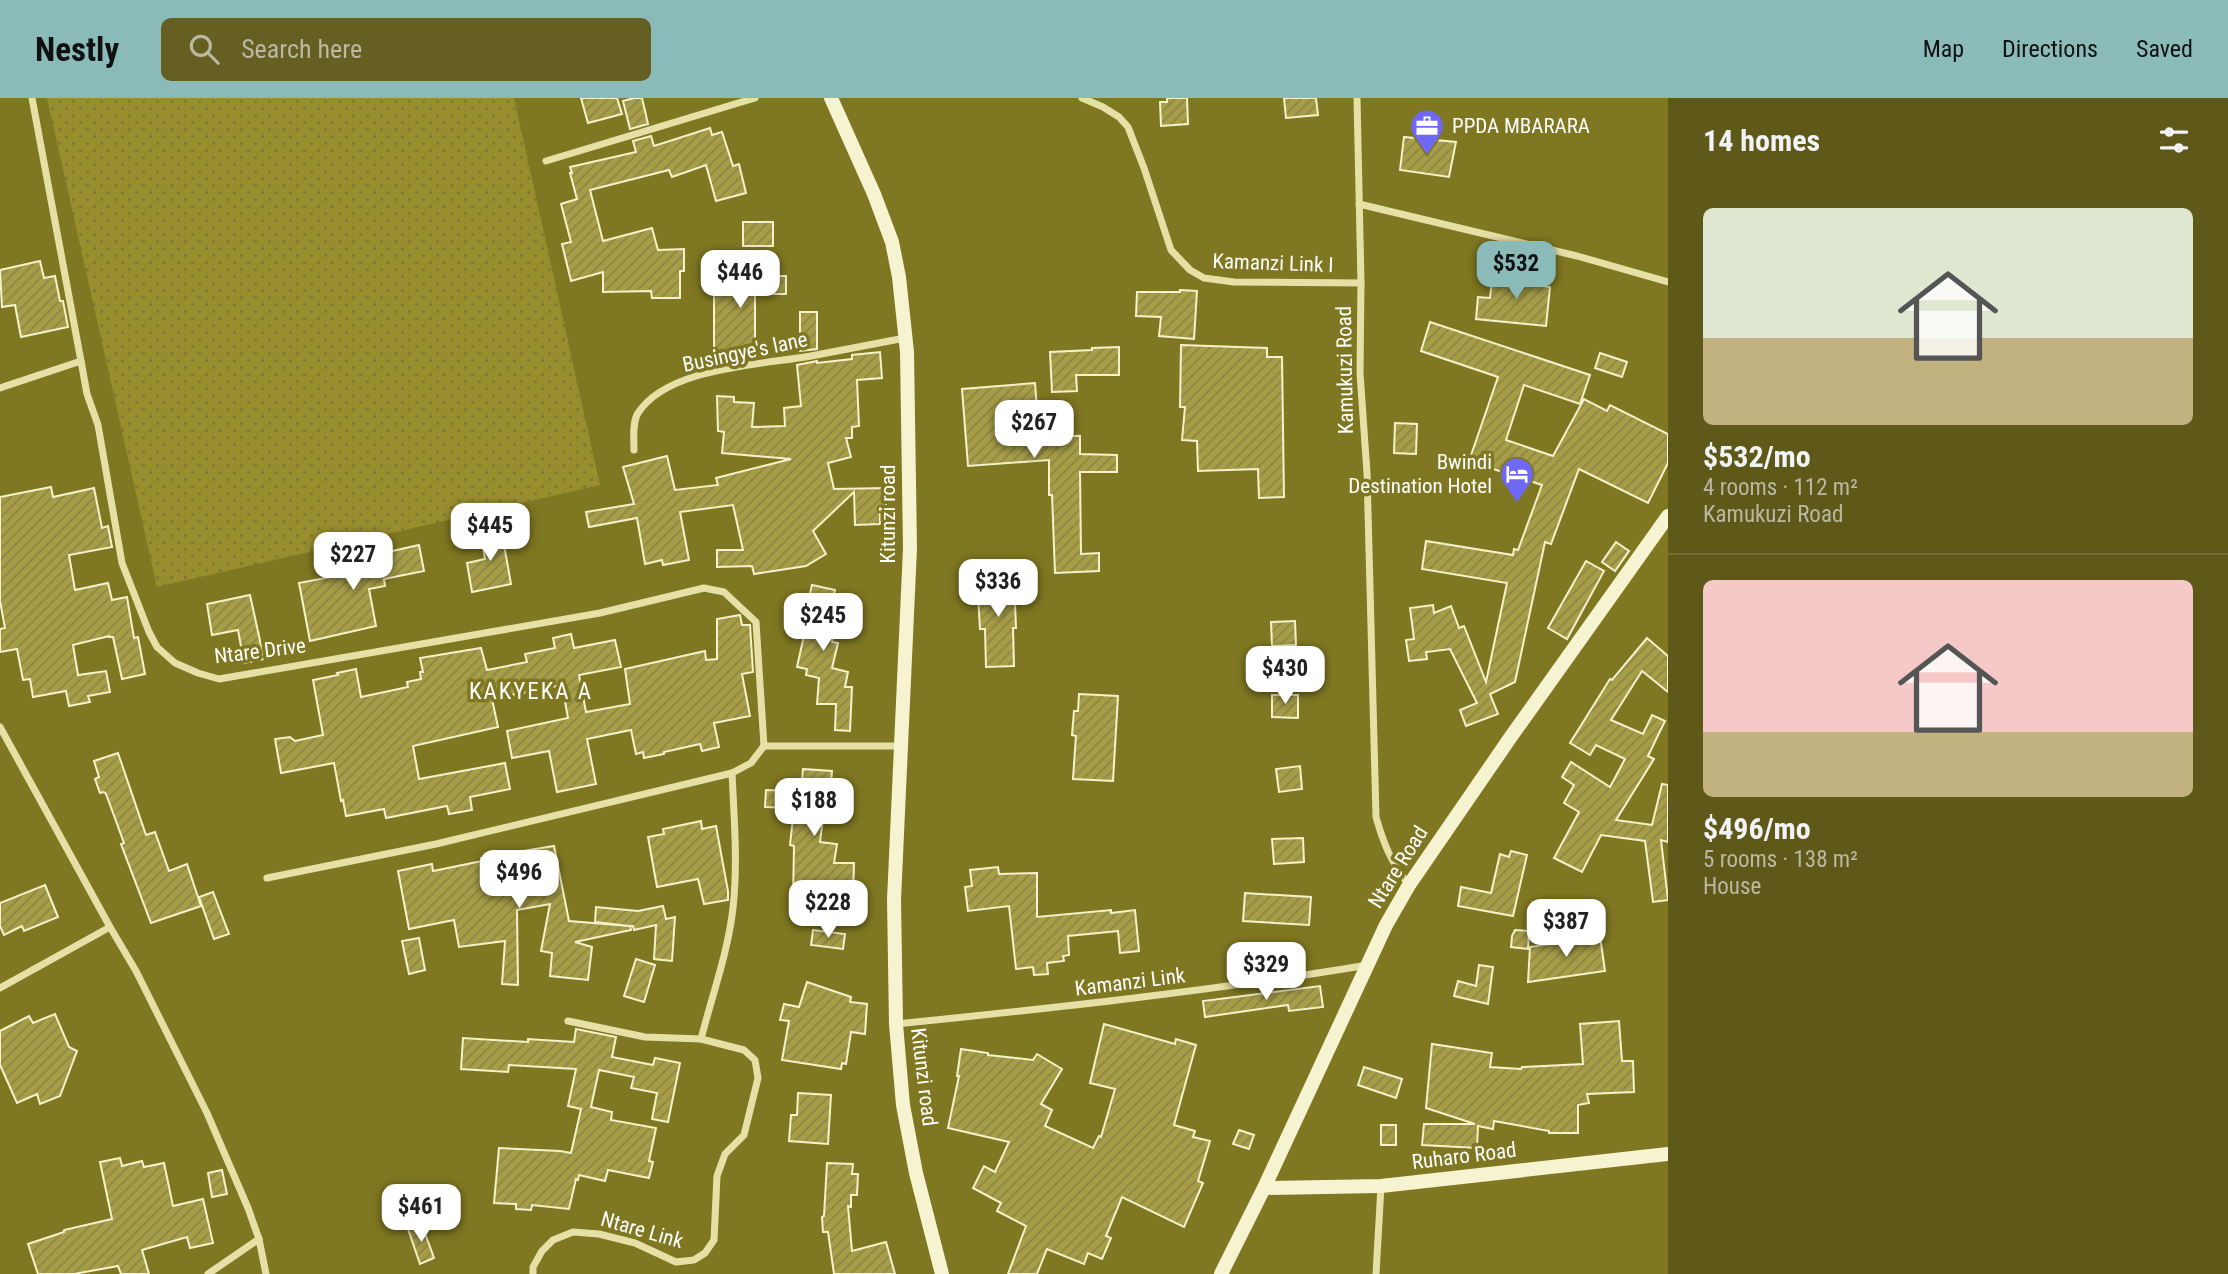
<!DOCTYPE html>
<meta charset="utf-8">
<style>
:root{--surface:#5f5919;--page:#655f22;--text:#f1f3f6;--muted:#bab8a2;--line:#736f38;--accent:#8bbbb9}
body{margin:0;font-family:"Roboto Condensed",sans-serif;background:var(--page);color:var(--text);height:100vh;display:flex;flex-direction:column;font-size:26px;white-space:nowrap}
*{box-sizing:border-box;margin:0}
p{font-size:23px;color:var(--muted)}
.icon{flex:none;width:38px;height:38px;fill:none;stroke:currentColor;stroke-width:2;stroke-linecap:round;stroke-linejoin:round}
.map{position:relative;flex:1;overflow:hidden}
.drawer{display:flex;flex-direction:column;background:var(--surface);width:560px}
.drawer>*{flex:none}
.price{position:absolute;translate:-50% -60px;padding:0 16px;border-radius:14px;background:#fff;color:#222;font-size:23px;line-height:46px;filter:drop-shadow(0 2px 4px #0008)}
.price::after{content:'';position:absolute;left:50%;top:42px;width:21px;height:16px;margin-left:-10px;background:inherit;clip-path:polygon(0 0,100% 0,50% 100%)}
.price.current{background:var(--accent);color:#111}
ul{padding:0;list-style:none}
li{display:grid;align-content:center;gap:14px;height:371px;padding:0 35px}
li+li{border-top:2px solid var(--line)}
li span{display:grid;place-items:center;height:217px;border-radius:10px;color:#555}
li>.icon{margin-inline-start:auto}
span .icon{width:126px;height:126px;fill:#fffc;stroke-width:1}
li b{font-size:30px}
h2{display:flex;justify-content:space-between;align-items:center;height:84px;padding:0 35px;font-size:30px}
header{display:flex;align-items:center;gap:42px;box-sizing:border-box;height:98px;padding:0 35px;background:var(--accent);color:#111}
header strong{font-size:33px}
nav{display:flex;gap:38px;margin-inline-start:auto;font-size:24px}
.search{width:490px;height:63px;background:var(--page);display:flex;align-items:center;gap:18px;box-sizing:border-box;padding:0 24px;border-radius:10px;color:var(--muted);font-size:26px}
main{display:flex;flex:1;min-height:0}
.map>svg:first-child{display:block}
.grass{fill:url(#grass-dots)}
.building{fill:url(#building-hatch);stroke:#f6f1ca;stroke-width:2}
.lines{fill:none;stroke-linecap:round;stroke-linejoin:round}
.street{stroke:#e7e0a6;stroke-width:7}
.secondary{stroke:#f6f3d0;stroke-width:14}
.labels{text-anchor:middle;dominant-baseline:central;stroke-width:7;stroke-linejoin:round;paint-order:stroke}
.poi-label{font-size:21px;fill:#fff;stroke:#7f7721;text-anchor:start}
.street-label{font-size:21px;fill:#fff;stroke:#7f7721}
.neighbourhood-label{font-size:23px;letter-spacing:2px;fill:#fff;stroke:#7f7721}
</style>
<header>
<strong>Nestly</strong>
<div class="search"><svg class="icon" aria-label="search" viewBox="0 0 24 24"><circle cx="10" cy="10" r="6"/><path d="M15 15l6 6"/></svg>Search here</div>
<nav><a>Map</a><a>Directions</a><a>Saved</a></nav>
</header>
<main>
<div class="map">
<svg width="1668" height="1176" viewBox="0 0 1668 1176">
<defs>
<pattern id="grass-dots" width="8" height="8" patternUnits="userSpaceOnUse" patternTransform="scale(1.75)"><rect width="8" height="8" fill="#998e2e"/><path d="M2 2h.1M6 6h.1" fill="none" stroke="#7e7738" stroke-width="1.8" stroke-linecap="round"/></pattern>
<pattern id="building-hatch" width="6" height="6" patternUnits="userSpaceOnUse" patternTransform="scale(1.75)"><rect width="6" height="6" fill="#a79d46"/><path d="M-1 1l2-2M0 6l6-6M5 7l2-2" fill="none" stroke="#8c8548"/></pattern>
</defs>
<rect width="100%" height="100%" fill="#7f7721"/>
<polygon class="grass" points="47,0 514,0 600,387 157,489"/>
<g class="building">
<polygon points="581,0 617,0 622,16 588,25"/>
<polygon points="634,0 642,0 648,26 630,31 623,3"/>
<polygon points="1167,0 1187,0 1188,26 1161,28 1160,4 1167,4"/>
<polygon points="1284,0 1316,0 1318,17 1286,20"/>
<polygon points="710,30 712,37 722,34 733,68 739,66 746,95 716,103 706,67 672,79 669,72 590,92 603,143 652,130 658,152 684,151 684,173 680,173 680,200 652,200 651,193 603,194 603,174 571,183 562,146 571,144 561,106 577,101 570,75 572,75 570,69 636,54 633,43 651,38 654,48"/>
<polygon points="1404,39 1456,44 1449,79 1400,72"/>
<rect x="743" y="124" width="30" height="24"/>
<polygon points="40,163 44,180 55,178 60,203 63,203 68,229 21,239 15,207 2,209 0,172"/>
<polygon points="1513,172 1536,174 1534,187 1550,189 1546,228 1476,221 1478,199 1490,200 1492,183 1512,185"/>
<polygon points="757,176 757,178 786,178 786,196 757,196 755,198 755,254 714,256 714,183 724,183 724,177"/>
<polygon points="1180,192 1197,193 1194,241 1159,238 1161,219 1136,218 1137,194 1180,194"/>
<polygon points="800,214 817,214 817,251 800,253"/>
<polygon points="1430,224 1590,277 1580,306 1524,287 1506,342 1553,358 1584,301 1607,313 1610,307 1668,336 1668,365 1648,405 1579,371 1551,446 1545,444 1515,584 1490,596 1498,616 1466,628 1460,612 1477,605 1450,551 1426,554 1427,561 1409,563 1406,542 1414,541 1410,510 1433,507 1434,515 1451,508 1459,530 1464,528 1486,584 1507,485 1422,471 1426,443 1513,457 1514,451 1518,452 1542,387 1469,363 1498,279 1421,253"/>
<polygon points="1181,247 1267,250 1267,259 1282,259 1284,399 1259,400 1258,371 1198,373 1197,343 1182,342 1185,309 1180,309"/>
<polygon points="1119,249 1119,277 1076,277 1077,293 1052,294 1050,254 1092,252 1092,250"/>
<polygon points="880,254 882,280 857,282 859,328 852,329 852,340 846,340 851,359 828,365 834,391 886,390 886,409 880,409 880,426 855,427 854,394 813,433 826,456 806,468 754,476 752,468 717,469 717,452 743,452 733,407 680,414 689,462 663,467 662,462 645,466 637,420 589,429 586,414 634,406 623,369 667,358 675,392 718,387 716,380 791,361 722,355 724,334 718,333 717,298 734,299 734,304 754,305 752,329 785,328 784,310 801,308 797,267 817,263 817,265 852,261 852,257"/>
<polygon points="1600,255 1627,264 1622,279 1595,270"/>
<polygon points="1035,285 1039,337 1080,338 1080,356 1117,357 1117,374 1080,374 1081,456 1099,455 1099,473 1055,475 1052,397 1049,397 1049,362 968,368 962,291"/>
<polygon points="1395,325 1417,326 1416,356 1394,355"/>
<polygon points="51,389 53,399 94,390 102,430 108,428 112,449 69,457 75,492 108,485 112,502 127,499 134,540 138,539 145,576 122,581 113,539 109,539 109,538 73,547 78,577 106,573 110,594 88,598 90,604 69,608 66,593 33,599 30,581 23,582 17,551 0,554 0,531 5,530 0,503 0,399"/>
<polygon points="501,430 511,486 472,494 467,465 485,461 480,434"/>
<polygon points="1616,444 1629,453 1615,473 1602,464"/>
<polygon points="419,447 424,473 384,481 385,488 369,491 376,528 310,543 299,485 341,477 339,465"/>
<polygon points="1586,463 1604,473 1567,541 1548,530"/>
<polygon points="1014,478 1016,530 1013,530 1014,568 986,569 985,531 980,531 977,480"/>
<polygon points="812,487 835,492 831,508 839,510 832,544 838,545 832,570 848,574 845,589 852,589 850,633 835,632 836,606 817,606 819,580 806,577 807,571 797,569 805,533 785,530 788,514 805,517"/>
<polygon points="250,497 264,561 244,565 238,532 212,537 207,506"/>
<polygon points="740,517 742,527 750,527 753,574 742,576 750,618 714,625 719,649 702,653 700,646 664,654 664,656 644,660 643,654 636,656 631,632 587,641 596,686 557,694 549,653 512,660 507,633 568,620 562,587 492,601 498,629 413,648 419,681 505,665 510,691 470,699 472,712 449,716 447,708 386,720 384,711 346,718 343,702 341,703 334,665 281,675 275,641 290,639 295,643 323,637 313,582 338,577 337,575 356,571 361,599 408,589 407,584 421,581 420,574 423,574 420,560 481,550 487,572 527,564 525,556 555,550 553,540 571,536 574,550 615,542 621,569 579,577 586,614 630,606 625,571 705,553 706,562 717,561 717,521"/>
<polygon points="1295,523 1296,547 1272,548 1271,524"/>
<polygon points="1647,540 1668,558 1668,594 1642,573 1611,622 1643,636 1652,617 1665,623 1648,658 1654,661 1616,722 1652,727 1662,686 1668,687 1668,744 1661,742 1668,802 1653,804 1645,743 1601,737 1582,774 1554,760 1579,714 1564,705 1574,687 1562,679 1571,664 1610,689 1625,661 1596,647 1590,657 1570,645 1610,581 1612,582"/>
<polygon points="1079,596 1118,598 1113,683 1073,681 1076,638 1072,637 1074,613 1078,613"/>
<polygon points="1272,597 1298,597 1298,620 1272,619"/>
<polygon points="118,655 146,737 155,734 169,773 187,766 201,808 151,825 121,746 124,745 106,696 104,694 100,695 95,681 99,679 94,663"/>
<polygon points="1300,668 1302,691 1279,694 1276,671"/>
<polygon points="803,671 832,673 830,697 841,697 840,714 824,713 820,744 837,746 834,765 854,765 853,799 793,800 794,748 790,747 794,710 765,709 766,692 801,693"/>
<polygon points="701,723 702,731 716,728 728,793 728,802 704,806 698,781 657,789 648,739 664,736 663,731"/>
<polygon points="1303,740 1304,764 1274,766 1272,741"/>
<polygon points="554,748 569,823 629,828 595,824 596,809 638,813 663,808 666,821 675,819 672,863 654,861 656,827 634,832 633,828 630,828 631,832 575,844 592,849 588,882 550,878 552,855 541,853 550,806 517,812 518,887 502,886 505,843 459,849 454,822 409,831 398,773 432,766 433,773 482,763 481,760"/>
<polygon points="1511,753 1527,757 1513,818 1458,808 1461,789 1491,795 1500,756 1509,759"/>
<polygon points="998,769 999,776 1037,775 1037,819 1111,812 1111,815 1135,812 1139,853 1120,855 1118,833 1068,838 1069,857 1063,858 1064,863 1047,865 1048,876 1034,877 1033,869 1016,871 1009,808 968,813 965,789 972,788 970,772"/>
<polygon points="45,787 58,819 24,833 22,828 4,837 0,828 0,805"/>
<polygon points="213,794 229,836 214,841 199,799"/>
<polygon points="1245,795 1311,799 1309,827 1243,823"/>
<polygon points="813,832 845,836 843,851 811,847"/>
<polygon points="1515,832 1529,833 1528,851 1511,849 1512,838"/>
<polygon points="1600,838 1605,873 1528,884 1530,849"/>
<polygon points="419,840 425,872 409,876 402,843"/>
<polygon points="636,861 655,867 644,904 624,898"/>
<polygon points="1479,867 1493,869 1488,906 1454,898 1458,883 1476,888"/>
<polygon points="807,884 851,899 850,904 867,906 865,936 851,934 846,966 842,965 841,971 782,962 789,923 780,922 784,906 799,909"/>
<polygon points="1320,888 1323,909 1289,913 1288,907 1205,919 1203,903"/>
<polygon points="55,916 69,949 77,953 60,998 40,1006 37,996 17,1005 0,967 0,933 29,918 33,925"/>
<polygon points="1619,923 1622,963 1633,963 1634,994 1587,996 1589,1005 1578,1007 1578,1035 1549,1035 1549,1033 1494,1023 1493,1031 1478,1028 1477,1050 1422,1047 1424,1026 1475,1026 1426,1010 1432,946 1492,955 1490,969 1521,971 1522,969 1583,966 1580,926"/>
<polygon points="1104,926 1175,946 1176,941 1196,947 1174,1027 1195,1033 1193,1039 1210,1043 1198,1083 1203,1085 1184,1129 1122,1099 1106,1138 1111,1140 1102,1161 1088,1155 1084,1166 1047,1151 1037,1176 1008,1176 1026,1128 997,1113 1001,1105 973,1090 984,1068 995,1074 1009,1044 948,1030 959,978 957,978 961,951 988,955 988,957 1033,962 1037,956 1062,971 1041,1006 1052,1012 1045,1028 1093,1050 1099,1038 1101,1039 1115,991 1090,985"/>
<polygon points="576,931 616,939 612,959 653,967 655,960 680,965 668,1024 652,1021 657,995 631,990 634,979 599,972 591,1009 612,1014 611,1022 656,1030 649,1063 653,1064 649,1080 608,1072 605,1083 579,1077 578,1082 576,1081 569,1111 532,1107 531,1112 516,1111 516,1106 494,1105 499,1050 560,1053 571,1055 581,1011 568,1008 576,971 509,967 508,974 461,971 463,940 528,944 528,941 574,944"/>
<polygon points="1364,969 1402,981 1396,1000 1358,987"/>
<polygon points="798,995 831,997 828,1046 789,1043 791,1017 797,1017"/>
<rect x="1381" y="1027" width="15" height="20"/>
<polygon points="1239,1032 1254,1037 1249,1051 1233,1046"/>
<polygon points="120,1060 122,1068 142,1063 144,1069 164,1065 173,1108 203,1101 213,1145 190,1150 187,1139 142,1152 149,1176 121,1176 118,1168 74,1176 38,1176 28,1146 64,1134 64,1132 112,1121 100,1064"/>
<polygon points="827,1065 853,1066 852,1076 858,1076 857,1097 851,1097 851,1109 848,1108 852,1153 886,1144 895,1176 834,1176 828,1134 823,1134 822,1119 824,1118"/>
<polygon points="222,1072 227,1096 212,1099 208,1075"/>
<polygon points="422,1127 434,1160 420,1166 408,1131"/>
</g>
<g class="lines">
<g class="street">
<polyline points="32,0 81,263 87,296 98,327 122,465 149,534 157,549 175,565 198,575 219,581 600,515 704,490 724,494 756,524 764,648"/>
<polyline points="1082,0 1103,9 1119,19 1128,29 1144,70 1171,152 1190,172 1204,180 1234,184 1361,185"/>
<path d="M1357,0L1361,185L1360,275L1367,375L1376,719C1384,747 1391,764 1409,787"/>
<polyline points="546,63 755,0"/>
<polyline points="1359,106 1577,158 1668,184"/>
<polyline points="0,290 81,263"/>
<path d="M634,352C634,342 632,324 638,315C668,269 761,267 811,258C842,252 874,246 905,240"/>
<polyline points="0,629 110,829 136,873 207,1015 248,1110 259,1141 266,1176"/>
<polyline points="764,648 902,648"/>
<polyline points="267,780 436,746 732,675 751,665 764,648"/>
<polyline points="0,890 110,829"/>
<path d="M896,926C1054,910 1211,893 1368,867"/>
<path d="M701,941C712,898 728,854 733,810C738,765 734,719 732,675"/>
<polyline points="208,1176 259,1141"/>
<polyline points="533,1176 533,1169 542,1153 553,1142 573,1134 599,1136 635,1145 676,1164 694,1162 705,1155 714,1142 717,1078 725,1056 744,1037 758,980 755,962 744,952 701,941 645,939 568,923"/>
<polyline points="1376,1176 1381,1088"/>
</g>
<g class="secondary">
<polyline points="831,0 874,96 892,144 899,179 907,254 910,450 894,802 896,926 903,1007 916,1075 942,1176"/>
<polyline points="1264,1090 1381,1088 1668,1056"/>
<polyline points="1221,1176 1264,1090 1386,827 1409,787 1510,640 1668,418"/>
</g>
</g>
<defs>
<g id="office-pin" transform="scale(1.75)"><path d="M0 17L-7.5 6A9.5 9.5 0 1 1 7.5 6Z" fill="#6f68f4" stroke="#7f7721"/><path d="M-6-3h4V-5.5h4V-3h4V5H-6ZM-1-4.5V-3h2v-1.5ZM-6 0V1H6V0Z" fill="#fff"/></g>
<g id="hotel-pin" transform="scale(1.75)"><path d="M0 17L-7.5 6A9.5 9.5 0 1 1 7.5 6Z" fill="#6f68f4" stroke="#7f7721"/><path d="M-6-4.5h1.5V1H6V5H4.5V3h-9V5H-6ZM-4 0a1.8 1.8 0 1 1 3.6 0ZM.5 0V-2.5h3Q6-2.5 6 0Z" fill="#fff"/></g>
</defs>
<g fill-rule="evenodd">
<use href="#office-pin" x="1427" y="28"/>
<use href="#hotel-pin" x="1517" y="376"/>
</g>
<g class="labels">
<g class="poi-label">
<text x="1452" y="28">PPDA MBARARA</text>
<text x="1492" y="364" text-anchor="end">Bwindi<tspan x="1492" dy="24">Destination Hotel</tspan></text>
</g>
<g class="street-label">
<text transform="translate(1273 165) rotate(2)">Kamanzi Link I</text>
<text transform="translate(745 254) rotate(-12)">Busingye's lane</text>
<text transform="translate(1345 272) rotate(-91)">Kamukuzi Road</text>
<text transform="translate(888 416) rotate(-90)">Kitunzi road</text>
<text transform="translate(260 553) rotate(-7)">Ntare Drive</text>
<text transform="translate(1398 769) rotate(-58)">Ntare Road</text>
<text transform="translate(1130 884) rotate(-7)">Kamanzi Link</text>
<text transform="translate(924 979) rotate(83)">Kitunzi road</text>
<text transform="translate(1464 1058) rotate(-7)">Ruharo Road</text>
<text transform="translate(642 1132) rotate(16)">Ntare Link</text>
</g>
<g class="neighbourhood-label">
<text x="531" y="593">KAKYEKA A</text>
</g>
</g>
</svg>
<b class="price current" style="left:1516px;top:203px">$532</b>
<b class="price" style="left:740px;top:212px">$446</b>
<b class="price" style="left:1034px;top:362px">$267</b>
<b class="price" style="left:490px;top:465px">$445</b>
<b class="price" style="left:353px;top:494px">$227</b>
<b class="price" style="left:998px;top:521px">$336</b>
<b class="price" style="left:823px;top:555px">$245</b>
<b class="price" style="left:1285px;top:608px">$430</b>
<b class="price" style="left:814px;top:740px">$188</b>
<b class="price" style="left:519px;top:812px">$496</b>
<b class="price" style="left:828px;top:842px">$228</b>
<b class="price" style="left:1566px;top:861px">$387</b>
<b class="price" style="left:1266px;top:904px">$329</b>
<b class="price" style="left:421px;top:1146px">$461</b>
</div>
<section class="drawer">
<h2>14 homes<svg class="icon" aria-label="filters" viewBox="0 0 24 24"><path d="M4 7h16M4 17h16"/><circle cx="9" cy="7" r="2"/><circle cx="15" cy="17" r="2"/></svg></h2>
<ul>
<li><span style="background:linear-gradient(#dfe7d0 60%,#c2b280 0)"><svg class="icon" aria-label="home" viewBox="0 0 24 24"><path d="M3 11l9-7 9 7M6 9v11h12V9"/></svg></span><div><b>$532/mo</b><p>4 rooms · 112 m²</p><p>Kamukuzi Road</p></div></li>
<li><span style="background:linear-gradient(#f6c9c9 70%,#c2b280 0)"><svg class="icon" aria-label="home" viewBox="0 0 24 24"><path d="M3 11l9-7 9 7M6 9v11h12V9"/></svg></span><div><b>$496/mo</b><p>5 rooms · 138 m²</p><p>House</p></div></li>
</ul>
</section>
</main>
